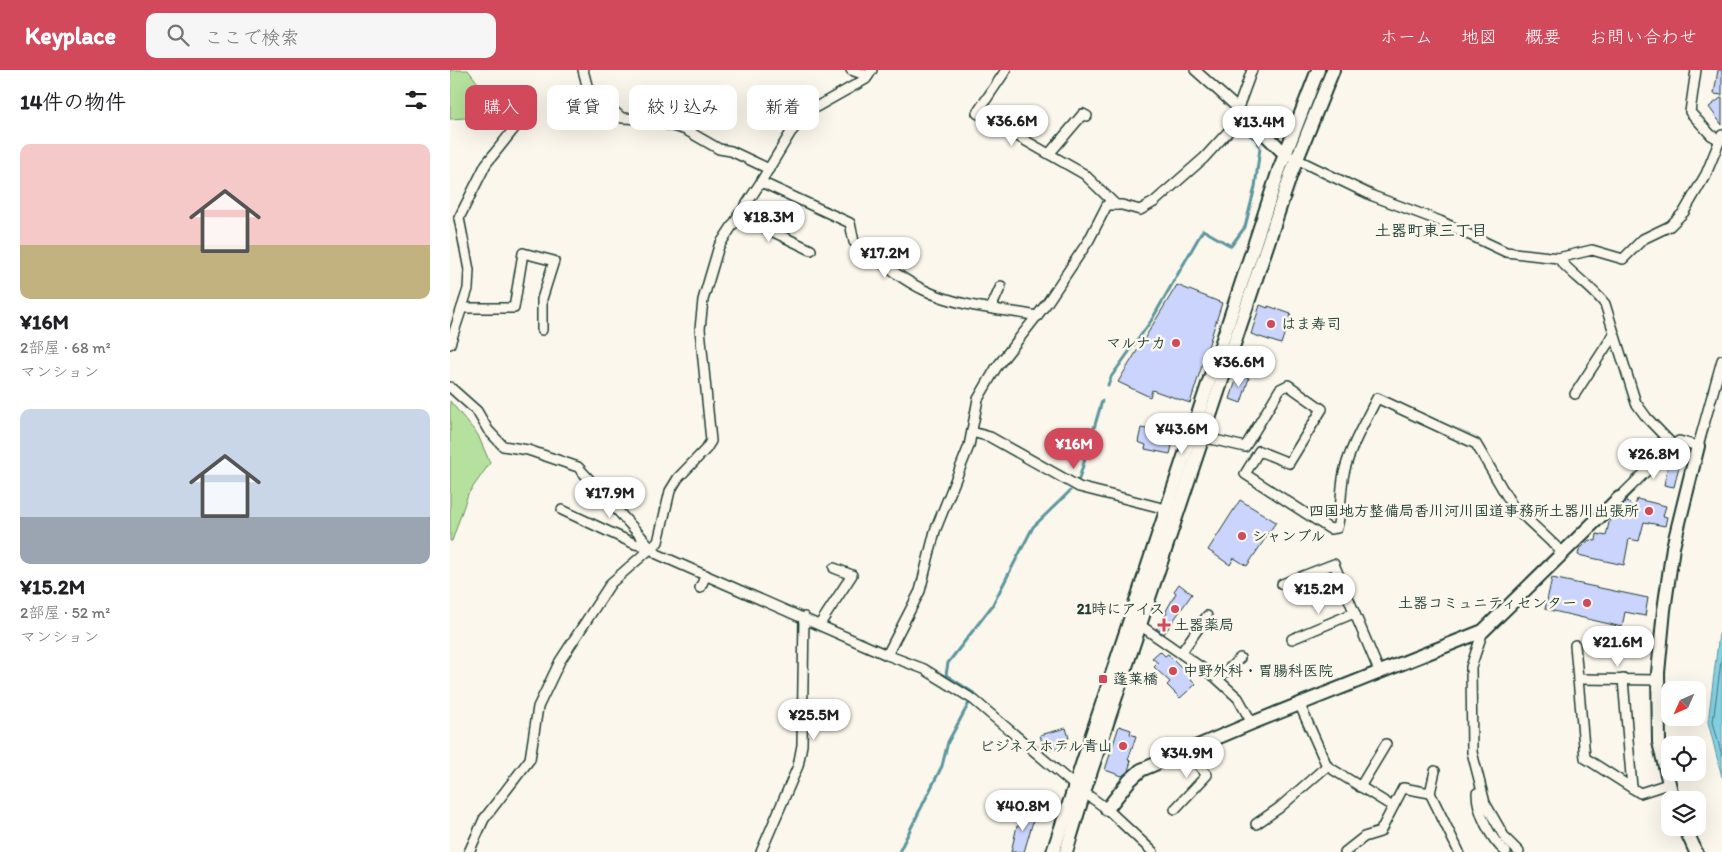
<!DOCTYPE html>
<html lang="ja">
<meta charset="utf-8">
<style>
:root{--surface:#fff;--page:#f6f6f6;--text:#202124;--muted:#757577;--accent:#d1495b}
body{margin:0;font-family:Itim,"Klee One",sans-serif;background:var(--page);color:var(--text);height:100vh;display:flex;flex-direction:column;font-size:19px;white-space:nowrap}
*{box-sizing:border-box;margin:0}
p{font-size:16px;color:var(--muted)}
.icon{flex:none;width:28px;height:28px;fill:none;stroke:currentColor;stroke-width:2;stroke-linecap:round;stroke-linejoin:round}
.map{position:relative;flex:1;overflow:hidden}
.panel{display:flex;flex-direction:column;background:var(--surface);width:450px}
.panel>*{flex:none}
.hud{position:absolute;left:15px;top:15px;width:475px;height:45px;display:flex;gap:10px}
.needle{width:32px;rotate:225deg}
.buttons{position:absolute;left:1211px;top:611px;display:grid;gap:10px}
.buttons a{display:grid;place-items:center;width:45px;height:45px;border-radius:10px;background:var(--surface);box-shadow:0 5px 20px #0002;font-size:25px}
.price{position:absolute;translate:-50% -42px;padding:0 11px;border-radius:18px;background:#fff;color:#222;font-size:16px;line-height:32px;filter:drop-shadow(0 1px 2px #0008)}
.price::after{content:'';position:absolute;left:50%;top:30px;width:15px;height:11px;margin-left:-8px;background:inherit;clip-path:polygon(0 0,100% 0,50% 100%)}
.price.current{background:var(--accent);color:#fff}
ul{padding:0;list-style:none}
li{display:grid;align-content:center;gap:10px;height:265px;padding:0 20px}
li span{display:grid;place-items:center;height:155px;border-radius:10px;color:#555}
li>.icon{margin-inline-start:auto}
span .icon{width:90px;height:90px;fill:#fffc;stroke-width:1}
li b{font-size:21px}
h2{display:flex;justify-content:space-between;align-items:center;height:60px;padding:0 20px;font-size:21px}
.tag{padding:0 18px;border-radius:10px;background:var(--surface);box-shadow:0 5px 20px #0002;font-size:18px;line-height:45px}
.tag.current{background:var(--accent);color:#fff}
header{display:flex;align-items:center;gap:30px;box-sizing:border-box;height:70px;padding:0 25px;background:var(--accent);color:#fff}
header strong{font-size:24px}
nav{display:flex;gap:28px;margin-inline-start:auto;font-size:18px}
.search{width:350px;height:45px;background:var(--page);display:flex;align-items:center;gap:12px;box-sizing:border-box;padding:0 18px;border-radius:10px;color:var(--muted);font-size:19px}
main{display:flex;flex:1;min-height:0}
.map>svg:first-child{display:block}
.green{fill:#b5e09d;stroke:#6a8e68}
.water{fill:#84d1e3;stroke:#5c969d}
.lines{fill:none;stroke-linecap:round;stroke-linejoin:round}
.shore{stroke:#47787a;stroke-width:1}
.stream{stroke:#5c969d;stroke-width:3}
.building{fill:#cad4fc;stroke:#1f3d34}
.street-casing{stroke:#1f3d34;stroke-width:12}
.secondary-casing{stroke:#1f3d34;stroke-width:16}
.street{stroke:#fbf7ec;stroke-width:9}
.secondary{stroke:#fbf7ec;stroke-width:12}
.poi-dot{fill:#d1495b;stroke:#fbf7ec;stroke-width:2}
.labels{text-anchor:middle;dominant-baseline:central;stroke-width:5;stroke-linejoin:round;paint-order:stroke}
.poi-label{font-size:15px;font-weight:bold;fill:#1f3d34;stroke:#fbf7ec;text-anchor:start}
.neighbourhood-label{font-size:16px;font-weight:bold;fill:#1f3d34;stroke:#fbf7ec}
</style>
<header>
<strong>Keyplace</strong>
<div class="search"><svg class="icon" aria-label="search" viewBox="0 0 24 24"><circle cx="10" cy="10" r="6"/><path d="M15 15l6 6"/></svg>ここで検索</div>
<nav><a>ホーム</a><a>地図</a><a>概要</a><a>お問い合わせ</a></nav>
</header>
<main>
<section class="panel">
<h2>14件の物件<svg class="icon" aria-label="filters" viewBox="0 0 24 24"><path d="M4 7h16M4 17h16"/><circle cx="9" cy="7" r="2"/><circle cx="15" cy="17" r="2"/></svg></h2>
<ul>
<li><span style="background:linear-gradient(#f6c9c9 65%,#c2b280 0)"><svg class="icon" aria-label="home" viewBox="0 0 24 24"><path d="M3 11l9-7 9 7M6 9v11h12V9"/></svg></span><div><b>¥16M</b><p>2部屋 · 68 m²</p><p>マンション</p></div></li>
<li><span style="background:linear-gradient(#c9d6e8 70%,#9aa5b1 0)"><svg class="icon" aria-label="home" viewBox="0 0 24 24"><path d="M3 11l9-7 9 7M6 9v11h12V9"/></svg></span><div><b>¥15.2M</b><p>2部屋 · 52 m²</p><p>マンション</p></div></li>
</ul>
</section>
<div class="map">
<svg width="1272" height="782" viewBox="0 0 1272 782">
<rect width="100%" height="100%" fill="#fbf7ec"/>
<filter id="ink" filterUnits="userSpaceOnUse"><feTurbulence type="fractalNoise" baseFrequency=".02" numOctaves="2"/><feDisplacementMap in="SourceGraphic" scale="10" xChannelSelector="R" yChannelSelector="G"/><feConvolveMatrix kernelMatrix="1 2 1 2 8 2 1 2 1" color-interpolation-filters="sRGB"/></filter>
<g filter="url(#ink)">
<g class="green">
<polygon points="0,0 18,0 33,20 16,48 0,49"/>
<polygon points="0,331 28,365 40,393 18,424 2,471 0,471"/>
</g>
<polygon class="water" points="1272,561 1272,707 1258,652 1269,564"/>
<g class="lines">
<polyline class="shore" points="1272,584 1263,652 1272,686"/>
<g class="stream">
<polyline points="658,315 661,307 701,251 753,160 781,176 795,157 805,117 810,78 806,69 790,59"/>
<polyline points="629,409 652,331"/>
<polyline points="525,624 496,605 498,593 542,536 583,457 620,421"/>
<polyline points="449,782 492,696 498,672 519,633"/>
</g>
</g>
<g class="building">
<polygon points="1268,0 1272,0 1272,25 1264,24"/>
<polygon points="1272,27 1272,55 1259,37"/>
<polygon points="727,215 772,233 740,333 702,320 700,327 668,312"/>
<polygon points="810,235 818,238 818,236 841,244 831,274 801,264"/>
<polygon points="788,304 799,308 791,333 780,329"/>
<polygon points="691,358 725,364 720,384 695,379 696,375 688,372"/>
<polygon points="1219,389 1230,392 1224,417 1214,415"/>
<polygon points="1187,429 1216,436 1213,446 1217,447 1215,456 1194,452 1189,471 1179,469 1174,495 1128,485 1129,480 1139,470 1146,471 1147,464 1156,466 1160,448 1177,431 1184,439"/>
<polygon points="790,430 826,452 797,496 784,488 780,495 758,480"/>
<polygon points="1102,508 1198,528 1195,546 1175,542 1172,557 1095,539"/>
<polygon points="729,514 742,524 714,564 706,558 717,543 716,541 726,523 724,521"/>
<polygon points="710,581 715,586 718,584 731,597 733,596 742,605 740,608 746,614 730,628 717,615 720,612 704,597 708,593 702,588"/>
<polygon points="669,656 681,660 680,664 686,666 678,690 681,691 678,701 672,706 655,700"/>
<polygon points="616,658 619,668 614,669 616,677 594,681 590,665"/>
<polygon points="576,738 586,741 574,782 561,782 567,756 572,757"/>
</g>
<g class="lines">
<g class="street-casing">
<g id="street">
<polyline points="133,0 138,19 172,48 197,49 236,60 269,79 281,81 319,99"/>
<polyline points="401,0 418,6"/>
<polyline points="556,0 527,43 634,104 666,135"/>
<polyline points="745,0 803,52"/>
<polyline points="1246,0 1240,42 1261,65 1268,69"/>
<polyline points="599,84 633,44 637,46"/>
<polyline points="842,87 923,126 990,151 1056,182 1108,188 1142,180 1173,189 1193,169 1220,156 1234,142 1256,104 1272,65"/>
<path d="M311,112L400,153L404,172C427,189 449,208 474,220C509,237 550,239 588,246"/>
<polyline points="288,145 361,180"/>
<path d="M1108,188C1123,206 1141,216 1155,234L1186,333L1197,348L1223,375"/>
<polyline points="12,238 64,238 73,183 104,191 92,229 92,260"/>
<polyline points="541,238 551,216"/>
<polyline points="0,274 18,219 19,200 9,148 36,94 71,50"/>
<polyline points="0,317 27,341 38,360 53,376 78,380 128,397 207,484 437,585 474,599 524,630 624,715 657,739 703,782"/>
<polyline points="1125,324 1164,264"/>
<polyline points="522,362 540,367 629,417 720,440"/>
<path d="M748,366L795,377L830,319L838,315L872,339L839,393L809,381L795,404L880,459L887,458C892,439 890,422 894,403C900,377 915,352 927,328L1026,374L1062,435L1113,483"/>
<polyline points="1169,428 1223,375 1229,371 1248,376 1272,290"/>
<polyline points="112,440 185,474 202,477"/>
<polyline points="832,514 884,494 929,601"/>
<polyline points="250,518 256,505"/>
<polyline points="687,553 765,607 788,628 802,653"/>
<polyline points="370,554 402,505 384,498"/>
<polyline points="1033,561 1021,597 1022,682 1035,733 1055,768 1069,782"/>
<polyline points="842,569 904,543"/>
<polyline points="1125,575 1135,688 1190,723 1218,714"/>
<polyline points="731,583 757,546"/>
<polyline points="437,585 470,521 485,461 519,376 528,329 546,298 597,233 639,170 657,135 672,135 690,140 704,132 754,88 787,52 788,38 802,0"/>
<polyline points="768,609 790,588"/>
<polyline points="1128,609 1208,610"/>
<polyline points="1173,609 1182,718"/>
<polyline points="849,633 877,696 937,733"/>
<polyline points="985,701 980,723 1009,782"/>
<polyline points="910,717 936,674"/>
<path d="M1027,723C1027,742 1041,770 1056,782"/>
<polyline points="725,739 757,705 746,692 739,679"/>
<polyline points="806,754 829,738 877,696"/>
<polyline points="19,782 34,749 80,689 88,637 110,591 161,513 208,472 220,421 228,408 256,379 261,371 250,259 253,230 269,176 309,115 341,62 359,41 416,9 422,0"/>
<polyline points="311,782 348,696 352,675 354,547"/>
<polyline points="895,782 914,767 930,762 953,718 980,723"/>
</g>
</g>
<g class="secondary-casing">
<g id="secondary">
<polyline points="803,52 835,84"/>
<polyline points="1223,730 1209,672 1208,603 1214,540 1223,477 1248,376"/>
<polyline points="657,739 679,711 691,700 802,653 1033,561 1169,428"/>
<polyline points="1235,758 1246,782"/>
<polyline points="603,782 829,100 868,0"/>
<polyline points="616,782 634,722 841,104 883,0"/>
</g>
</g>
<use href="#street" class="street"/>
<use href="#secondary" class="secondary"/>
</g>
</g>
<g class="poi-dot">
<circle cx="821" cy="254" r="5"/>
<circle cx="726" cy="273" r="5"/>
<circle cx="1199" cy="441" r="5"/>
<circle cx="792" cy="466" r="5"/>
<circle cx="1137" cy="533" r="5"/>
<circle cx="725" cy="539" r="5"/>
<path d="M711.5 547.5h5v5h5v5h-5v5h-5v-5h-5v-5h5z"/>
<circle cx="723" cy="601" r="5"/>
<rect x="648" y="604" width="10" height="10" rx="2.5"/>
<circle cx="673" cy="676" r="5"/>
</g>
<g class="labels">
<g class="poi-label">
<text x="831" y="254">はま寿司</text>
<text x="716" y="273" text-anchor="end">マルナカ</text>
<text x="1189" y="441" text-anchor="end">四国地方整備局香川河川国道事務所土器川出張所</text>
<text x="802" y="466">シャンブル</text>
<text x="1127" y="533" text-anchor="end">土器コミュニティセンター</text>
<text x="715" y="539" text-anchor="end">21時にアイス</text>
<text x="724" y="555">土器薬局</text>
<text x="733" y="601">中野外科・胃腸科医院</text>
<text x="663" y="609">蓬莱橋</text>
<text x="663" y="676" text-anchor="end">ビジネスホテル青山</text>
</g>
<g class="neighbourhood-label">
<text x="981" y="160">土器町東三丁目</text>
</g>
</g>
</svg>
<div class="buttons">
<a><svg class="needle" viewBox="-14 -14 28 28"><path d="M0-13l5 13h-10z" fill="#e53935"/><path d="M0 13l5-13h-10z" fill="#757577"/></svg></a>
<a><svg class="icon" aria-label="locate" viewBox="0 0 24 24"><circle cx="12" cy="12" r="6"/><path d="M12 2v4M12 18v4M2 12h4M18 12h4"/></svg></a>
<a><svg class="icon" aria-label="layers" viewBox="0 0 24 24"><path d="M12 4l9 5-9 5-9-5zM3 14l9 5 9-5"/></svg></a>
</div>
<b class="price" style="left:562px;top:77px">¥36.6M</b>
<b class="price" style="left:809px;top:78px">¥13.4M</b>
<b class="price" style="left:319px;top:173px">¥18.3M</b>
<b class="price" style="left:435px;top:209px">¥17.2M</b>
<b class="price" style="left:789px;top:318px">¥36.6M</b>
<b class="price" style="left:732px;top:385px">¥43.6M</b>
<b class="price current" style="left:624px;top:400px">¥16M</b>
<b class="price" style="left:1204px;top:410px">¥26.8M</b>
<b class="price" style="left:160px;top:449px">¥17.9M</b>
<b class="price" style="left:869px;top:545px">¥15.2M</b>
<b class="price" style="left:1168px;top:598px">¥21.6M</b>
<b class="price" style="left:364px;top:671px">¥25.5M</b>
<b class="price" style="left:737px;top:709px">¥34.9M</b>
<b class="price" style="left:573px;top:762px">¥40.8M</b>
<div class="hud">
<a class="tag current">購入</a>
<a class="tag">賃貸</a>
<a class="tag">絞り込み</a>
<a class="tag">新着</a>
</div>
</div>
</main>
